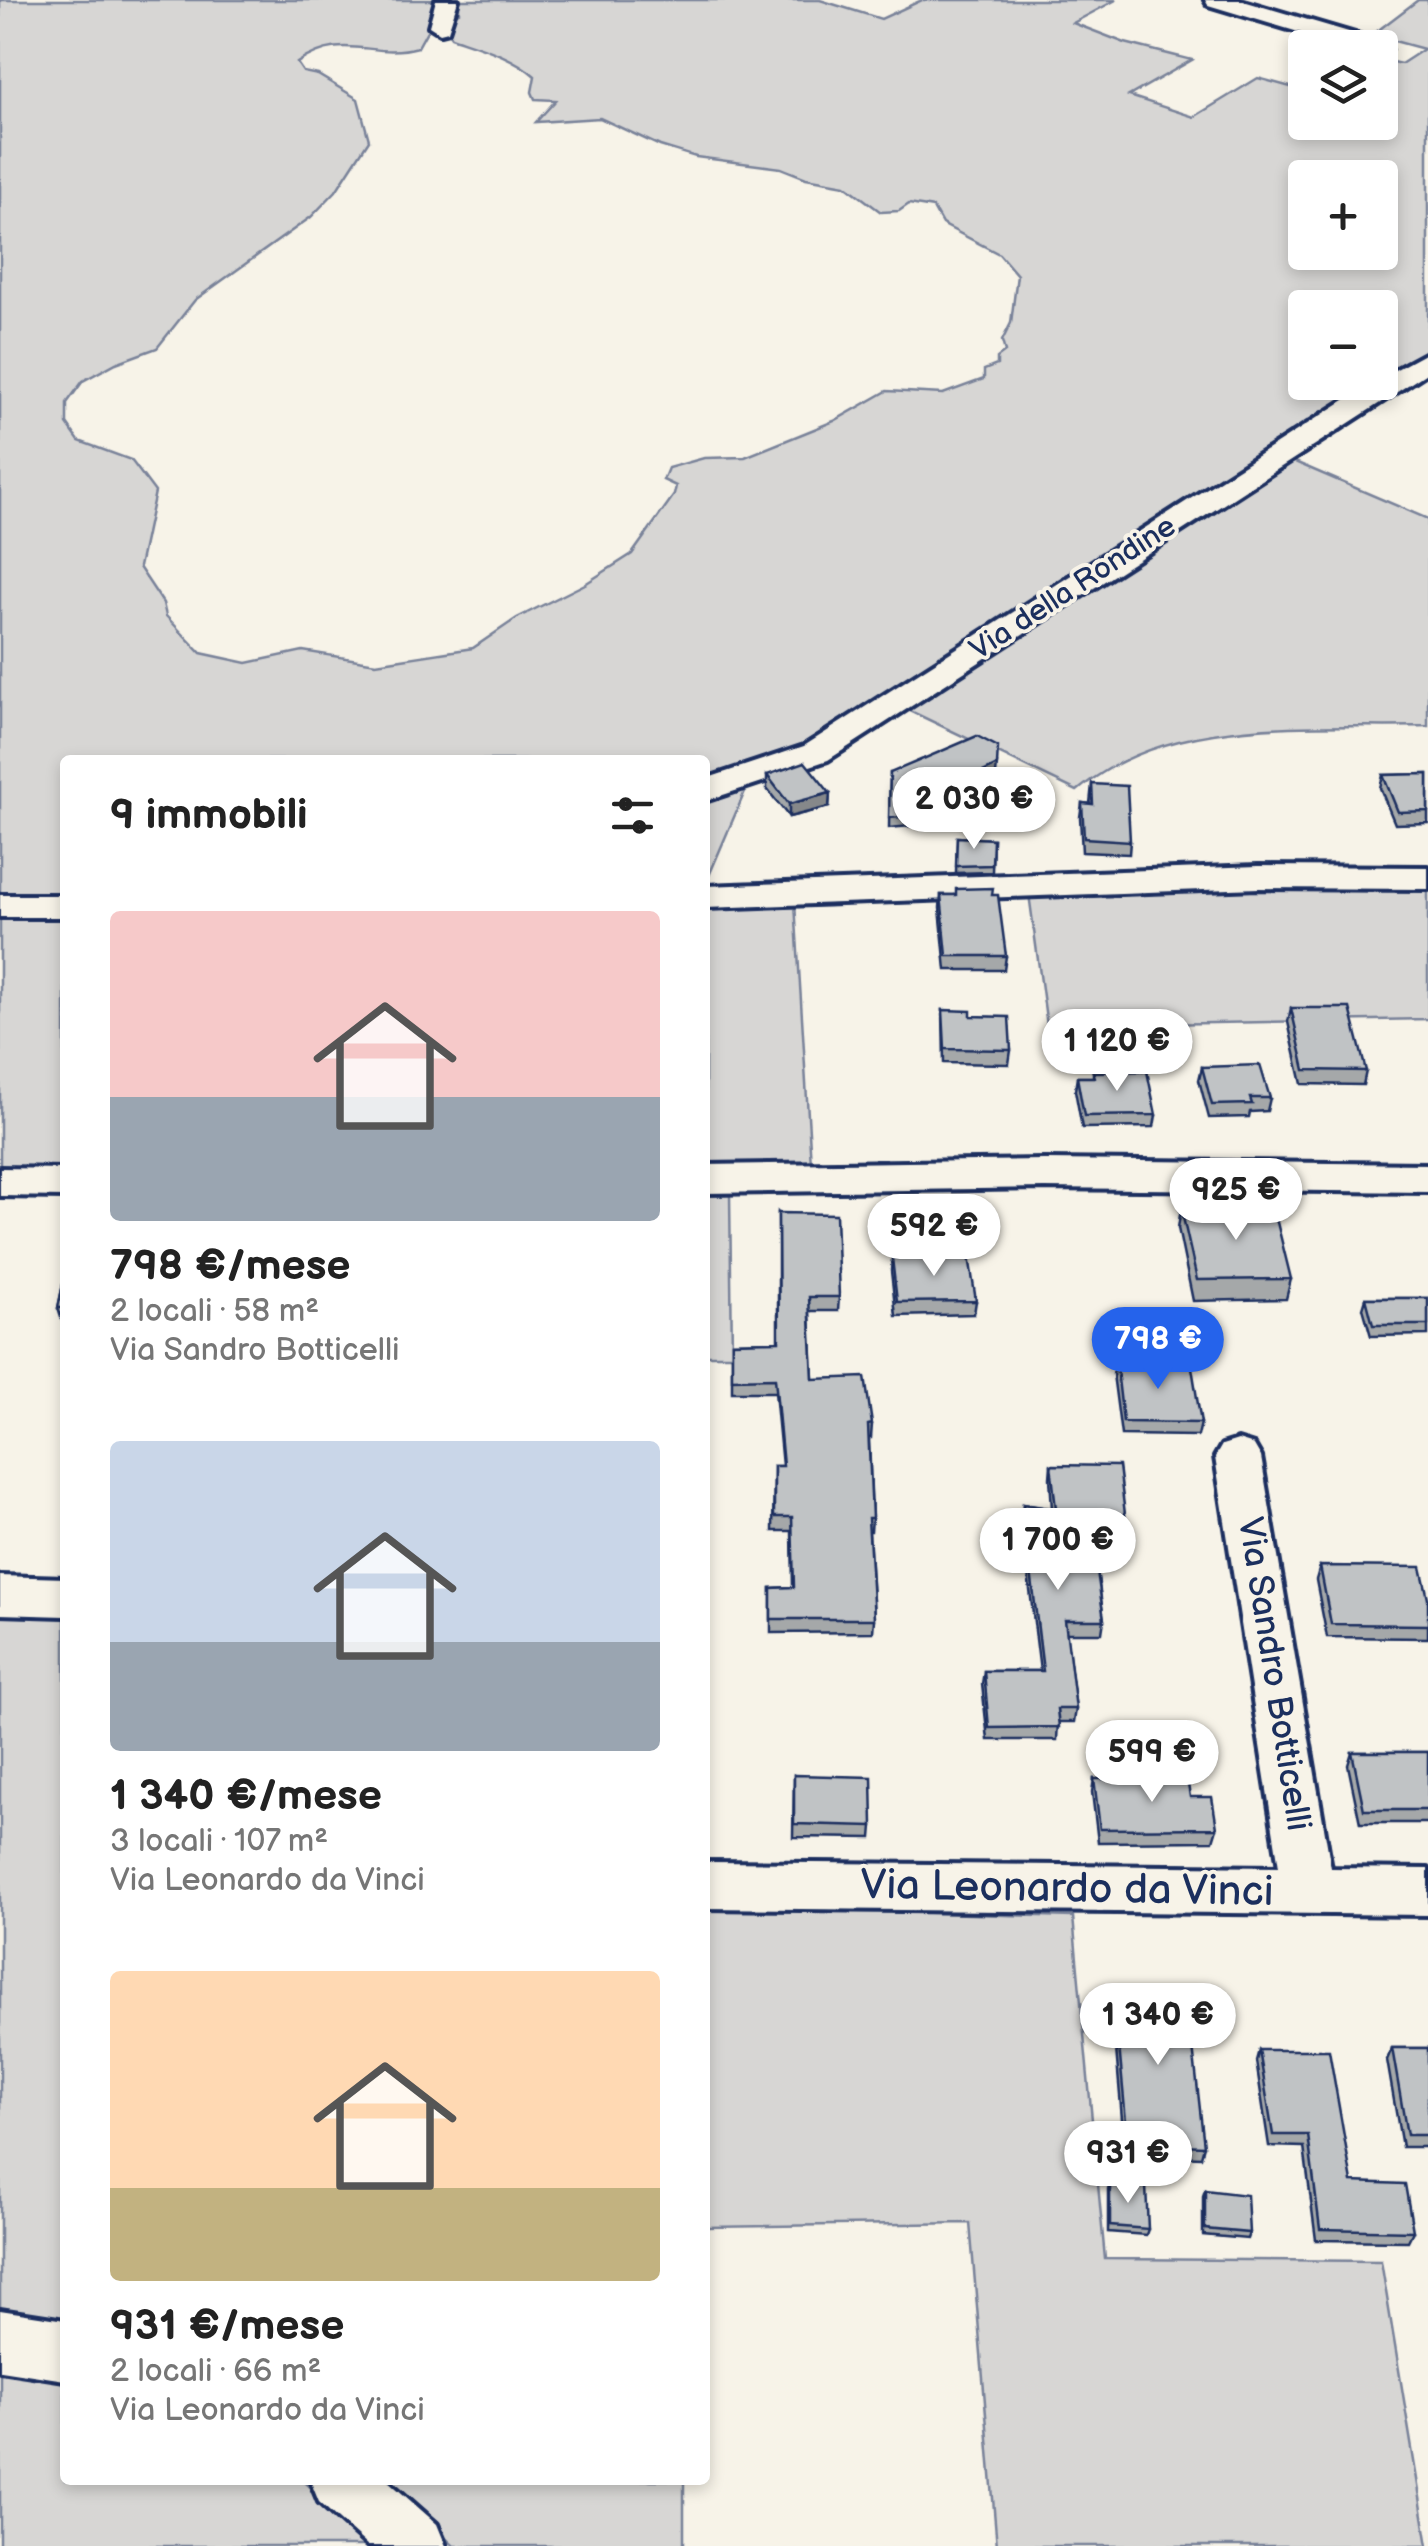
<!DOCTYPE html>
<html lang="it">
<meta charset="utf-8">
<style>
:root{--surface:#fff;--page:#f2f2f2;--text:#222;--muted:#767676;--accent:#2563eb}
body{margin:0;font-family:"Balsamiq Sans",sans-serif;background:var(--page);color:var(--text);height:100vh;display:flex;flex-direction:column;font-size:38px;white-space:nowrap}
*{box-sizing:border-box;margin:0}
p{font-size:32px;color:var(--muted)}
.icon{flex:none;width:55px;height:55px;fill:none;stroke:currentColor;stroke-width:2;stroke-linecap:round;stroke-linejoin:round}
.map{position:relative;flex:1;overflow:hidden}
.drawer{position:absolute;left:60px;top:755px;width:650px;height:1730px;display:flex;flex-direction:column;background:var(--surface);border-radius:10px;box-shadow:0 5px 15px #0003}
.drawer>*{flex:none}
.fabs{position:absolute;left:1288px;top:30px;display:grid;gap:20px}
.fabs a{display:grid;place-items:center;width:110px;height:110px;border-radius:10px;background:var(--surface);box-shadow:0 5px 15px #0003;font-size:50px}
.price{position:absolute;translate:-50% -85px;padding:0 22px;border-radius:35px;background:#fff;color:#222;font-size:32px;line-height:65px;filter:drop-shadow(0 2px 5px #0008)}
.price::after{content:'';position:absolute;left:50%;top:60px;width:30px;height:22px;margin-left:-15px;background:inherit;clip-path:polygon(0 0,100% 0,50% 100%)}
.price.current{background:var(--accent);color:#fff}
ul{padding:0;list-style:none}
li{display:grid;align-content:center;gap:20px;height:530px;padding:0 50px}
li span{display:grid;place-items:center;height:310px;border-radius:10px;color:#555}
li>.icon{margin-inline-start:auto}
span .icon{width:180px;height:180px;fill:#fffc;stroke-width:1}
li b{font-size:42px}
h2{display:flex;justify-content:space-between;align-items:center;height:120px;padding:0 50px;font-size:42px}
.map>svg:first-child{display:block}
.green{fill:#d7d6d4;stroke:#798299;stroke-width:2.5;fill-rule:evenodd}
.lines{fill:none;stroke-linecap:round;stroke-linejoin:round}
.minor-casing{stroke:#1b2f5e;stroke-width:8}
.minor{fill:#f7f3e8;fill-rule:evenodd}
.wall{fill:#a5a8a9;stroke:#1b2f5e;stroke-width:2.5}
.shaded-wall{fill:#86888a;stroke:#1b2f5e;stroke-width:2.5}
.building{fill:#c0c3c5;stroke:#1b2f5e;stroke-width:2.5}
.labels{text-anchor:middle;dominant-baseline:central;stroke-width:8;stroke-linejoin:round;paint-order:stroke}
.far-street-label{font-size:30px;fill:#1b2f5e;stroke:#f7f3e8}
.street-label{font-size:35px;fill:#1b2f5e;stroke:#f7f3e8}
.near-street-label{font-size:42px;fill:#1b2f5e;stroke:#f7f3e8}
</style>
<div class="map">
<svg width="1428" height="2546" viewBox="0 0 1428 2546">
<rect width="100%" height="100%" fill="#f7f3e8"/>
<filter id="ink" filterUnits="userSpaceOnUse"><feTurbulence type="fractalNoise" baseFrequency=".01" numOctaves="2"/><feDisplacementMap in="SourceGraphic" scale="20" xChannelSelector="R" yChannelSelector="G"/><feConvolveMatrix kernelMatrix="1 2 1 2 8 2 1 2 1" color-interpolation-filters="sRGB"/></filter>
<g filter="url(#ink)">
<g class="green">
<path d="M0,0H440L439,9L418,47C371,60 346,30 297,63L303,72L318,75L358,99L369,140L336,191L311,217L195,300L157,348L116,363L83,381L67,403V424L79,441L131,460L155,492L139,567L163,603L166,616L201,653L247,663L303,651L376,663L473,648L517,618L585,584L632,554L674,495L676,486L663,480L668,468L704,458L745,457L834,421L887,391L943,394L984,379V370L997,365V358L1005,352L1002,341L1011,323L1017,275L999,254L942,224L933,208L909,204L899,211L881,212L845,185L806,178L781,168L696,157L660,146L600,118L536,122L556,100L535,99L532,92L535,76C513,56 480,47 451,37L446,30L451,15L459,12V0H820L881,19L922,0H1116L1073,23L1125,43L1192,60L1129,96L1194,117L1258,78L1305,91V122H1380V66L1388,61L1401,64L1424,49L1372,35L1418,0H1428V354L811,747L705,783V760H65V900L0,901ZM1305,178H1380V252H1305ZM1305,308H1380V382H1305Z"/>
<path d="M1288,459L1428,519V726C1313,729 1171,712 1077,791L904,708Z"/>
<polygon points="746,789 705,885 705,801"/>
<polygon points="1428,886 1428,1019 1047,1026 1029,894"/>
<polygon points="795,903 811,1165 705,1165 705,908"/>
<polygon points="65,917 65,1174 0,1172 0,919"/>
<polygon points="705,1195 730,1195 732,1355 705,1355"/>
<polygon points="65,1612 65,2322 0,2314 0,1613"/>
<polygon points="705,1906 1073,1917 1105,2259 1381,2261 1428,2546 997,2546 970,2223 705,2227"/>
<polygon points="0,2361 65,2368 65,2480 302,2480 371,2546 0,2546"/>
<polygon points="385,2480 684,2480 684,2546 454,2546"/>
</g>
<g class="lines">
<g class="minor-casing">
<g id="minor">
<polygon points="436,0 458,0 448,31 440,33 429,26"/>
<polygon points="1205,0 1240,0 1386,43 1390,48 1380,54 1380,48 1352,48 1208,5"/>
<polygon points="1428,352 1428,372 828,760 705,801 705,779 804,746 1373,382 1380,382 1380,378"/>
<polygon points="1258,866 1428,867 1428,889 1258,888 705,908 705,886"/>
<rect x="0" y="895" width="65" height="22"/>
<polygon points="1045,1160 1428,1164 1428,1192 1045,1188 705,1193 705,1165"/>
<polygon points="0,1168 65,1169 65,1197 0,1196"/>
<polygon points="1238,1440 1254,1445 1261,1457 1331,1868 1428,1869 1428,1915 705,1908 705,1862 1279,1867 1215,1457 1222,1445"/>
<polygon points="0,1576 65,1578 65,1616 0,1614"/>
<polygon points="0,2310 65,2320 65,2380 0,2370"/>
<polygon points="310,2480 387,2480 437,2524 446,2546 368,2546 319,2502"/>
</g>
</g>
<use href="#minor" class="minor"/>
</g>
<g class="wall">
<polygon points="890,773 996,775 945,799 946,823 889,828"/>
<polygon points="1428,774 1428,823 1395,824 1380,788 1383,775"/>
<polygon points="767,775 830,793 829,807 789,817 767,789"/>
<polygon points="1092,784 1130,841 1129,854 1082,852 1080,817 1082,803 1090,804"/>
<polygon points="957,837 993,839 992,872 956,873"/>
<polygon points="941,895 992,895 1006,956 1004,970 946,970 940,908"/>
<polygon points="1291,1008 1366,1071 1363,1085 1302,1084 1288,1022"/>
<polygon points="943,1010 971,1016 1011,1050 1009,1064 944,1063"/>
<polygon points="1202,1067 1270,1098 1267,1111 1250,1112 1249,1117 1209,1118 1199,1080"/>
<polygon points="1093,1072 1156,1115 1154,1127 1082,1128 1075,1090 1077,1077 1093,1077"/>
<polygon points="1181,1208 1291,1279 1286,1299 1193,1301 1178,1228"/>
<polygon points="778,1213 839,1297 838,1311 810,1311 813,1379 872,1424 871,1438 869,1438 872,1518 871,1531 869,1531 874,1619 873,1632 771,1633 771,1588 793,1587 792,1531 773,1531 774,1466 782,1466 775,1392 732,1392 732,1342 778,1341"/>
<polygon points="892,1258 976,1301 974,1314 896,1316 891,1271"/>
<polygon points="65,1275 65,1321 62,1321 58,1308"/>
<polygon points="1366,1298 1428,1298 1428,1335 1371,1336 1363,1308"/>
<polygon points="1116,1361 1201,1423 1198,1436 1121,1435 1113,1374"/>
<polygon points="1051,1465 1126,1522 1124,1535 1092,1535 1104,1620 1102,1633 1066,1633 1076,1709 1074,1722 1058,1722 1057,1740 988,1740 982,1684 984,1671 1040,1671 1021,1517 1023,1504 1052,1509 1050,1478"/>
<polygon points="1320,1566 1428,1598 1428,1638 1327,1637 1316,1580"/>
<polygon points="1352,1752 1428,1752 1428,1823 1360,1823 1348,1765"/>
<polygon points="794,1775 873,1826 872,1838 793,1837"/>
<polygon points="1094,1779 1190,1797 1217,1828 1213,1841 1098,1842 1092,1792"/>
<polygon points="1114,1991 1204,2146 1201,2157 1125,2154 1112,2002"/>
<polygon points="1392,2048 1428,2048 1428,2147 1402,2147 1387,2060"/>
<polygon points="1259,2050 1352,2182 1413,2231 1408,2241 1316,2240 1304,2147 1269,2146 1256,2061"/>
<polygon points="1110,2183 1148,2229 1146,2235 1108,2232 1108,2189"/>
<polygon points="1205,2190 1249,2233 1247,2239 1203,2235 1203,2196"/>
</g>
<g class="shaded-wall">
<polygon points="997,765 996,775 943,800 944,791"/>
<polygon points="830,793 829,807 789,817 789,804"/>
</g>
<g class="building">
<polygon points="977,736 998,747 997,765 944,791 946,814 889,818 890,773"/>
<polygon points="805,762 830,793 789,804 767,775"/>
<polygon points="1428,774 1428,811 1398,812 1383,775"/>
<polygon points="1092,784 1127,786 1130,841 1084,838 1082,803 1093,804"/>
<polygon points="957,837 993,839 992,865 956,866"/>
<polygon points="993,888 992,895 998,895 1006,956 947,956 941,895 956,895 956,889"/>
<polygon points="1291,1008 1350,1008 1366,1071 1305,1070"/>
<polygon points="943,1010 971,1011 971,1016 1009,1017 1011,1050 945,1049"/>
<polygon points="1260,1065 1270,1098 1250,1098 1252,1104 1212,1105 1202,1067"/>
<polygon points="1147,1071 1156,1115 1084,1116 1077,1077 1095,1077 1093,1072"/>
<polygon points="1273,1206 1291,1279 1197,1280 1181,1208"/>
<polygon points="778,1213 836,1214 839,1297 809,1297 813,1379 865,1377 872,1424 868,1425 872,1518 868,1518 874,1619 771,1619 771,1588 794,1587 792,1517 774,1517 774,1466 783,1466 775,1378 732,1379 732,1342 779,1341"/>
<polygon points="969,1256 976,1301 897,1302 892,1258"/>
<polygon points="65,1275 65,1308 58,1308"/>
<polygon points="1366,1298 1428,1298 1428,1325 1373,1325"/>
<polygon points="1116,1361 1191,1361 1201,1423 1123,1422"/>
<polygon points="1051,1465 1119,1466 1126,1522 1090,1522 1104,1620 1065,1620 1076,1709 1057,1709 1059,1727 989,1728 984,1671 1043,1671 1023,1504 1056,1509"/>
<polygon points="1320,1566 1421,1567 1428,1598 1428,1625 1331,1624"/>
<polygon points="1352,1752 1428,1752 1428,1810 1364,1810"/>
<polygon points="794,1775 872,1777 873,1826 794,1824"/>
<polygon points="1187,1778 1190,1797 1212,1797 1217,1828 1100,1829 1094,1779"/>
<polygon points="1114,1991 1187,1992 1204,2146 1128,2143"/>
<polygon points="1392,2048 1428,2048 1428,2135 1407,2135"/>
<polygon points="1259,2050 1329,2050 1352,2182 1405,2184 1413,2231 1320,2229 1308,2135 1273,2135"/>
<polygon points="1110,2183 1146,2186 1148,2229 1110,2226"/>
<polygon points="1205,2190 1247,2195 1249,2233 1205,2229"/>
</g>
</g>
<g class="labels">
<g class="far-street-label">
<text transform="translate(1073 588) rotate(-33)">Via della Rondine</text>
</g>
<g class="street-label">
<text transform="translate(1274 1674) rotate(81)">Via Sandro Botticelli</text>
</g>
<g class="near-street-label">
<text transform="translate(1067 1889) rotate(1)">Via Leonardo da Vinci</text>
</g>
</g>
</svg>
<div class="fabs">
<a><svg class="icon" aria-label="layers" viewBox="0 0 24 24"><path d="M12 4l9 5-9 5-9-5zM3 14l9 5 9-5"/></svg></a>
<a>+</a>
<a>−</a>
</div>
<b class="price" style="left:974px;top:852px">2 030 €</b>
<b class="price" style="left:1117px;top:1094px">1 120 €</b>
<b class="price" style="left:1236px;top:1243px">925 €</b>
<b class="price" style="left:934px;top:1279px">592 €</b>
<b class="price current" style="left:1158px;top:1392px">798 €</b>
<b class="price" style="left:1058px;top:1593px">1 700 €</b>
<b class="price" style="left:1152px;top:1805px">599 €</b>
<b class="price" style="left:1158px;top:2068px">1 340 €</b>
<b class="price" style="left:1128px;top:2206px">931 €</b>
<section class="drawer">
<h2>9 immobili<svg class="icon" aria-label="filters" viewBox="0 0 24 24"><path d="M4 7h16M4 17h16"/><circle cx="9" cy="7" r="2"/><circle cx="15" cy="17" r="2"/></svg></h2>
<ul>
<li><span style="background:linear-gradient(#f6c9c9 60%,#9aa5b1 0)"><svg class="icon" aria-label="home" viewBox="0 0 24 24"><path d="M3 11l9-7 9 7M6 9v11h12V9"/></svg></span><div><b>798 €/mese</b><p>2 locali · 58 m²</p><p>Via Sandro Botticelli</p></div></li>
<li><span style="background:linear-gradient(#c9d6e8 65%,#9aa5b1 0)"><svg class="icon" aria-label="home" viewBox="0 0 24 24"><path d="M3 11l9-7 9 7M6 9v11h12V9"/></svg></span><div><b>1 340 €/mese</b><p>3 locali · 107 m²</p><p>Via Leonardo da Vinci</p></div></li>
<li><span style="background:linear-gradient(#ffd9b3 70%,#c2b280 0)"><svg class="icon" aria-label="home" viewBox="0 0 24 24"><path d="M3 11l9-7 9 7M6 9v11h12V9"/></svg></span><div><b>931 €/mese</b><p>2 locali · 66 m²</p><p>Via Leonardo da Vinci</p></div></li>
</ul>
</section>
</div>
